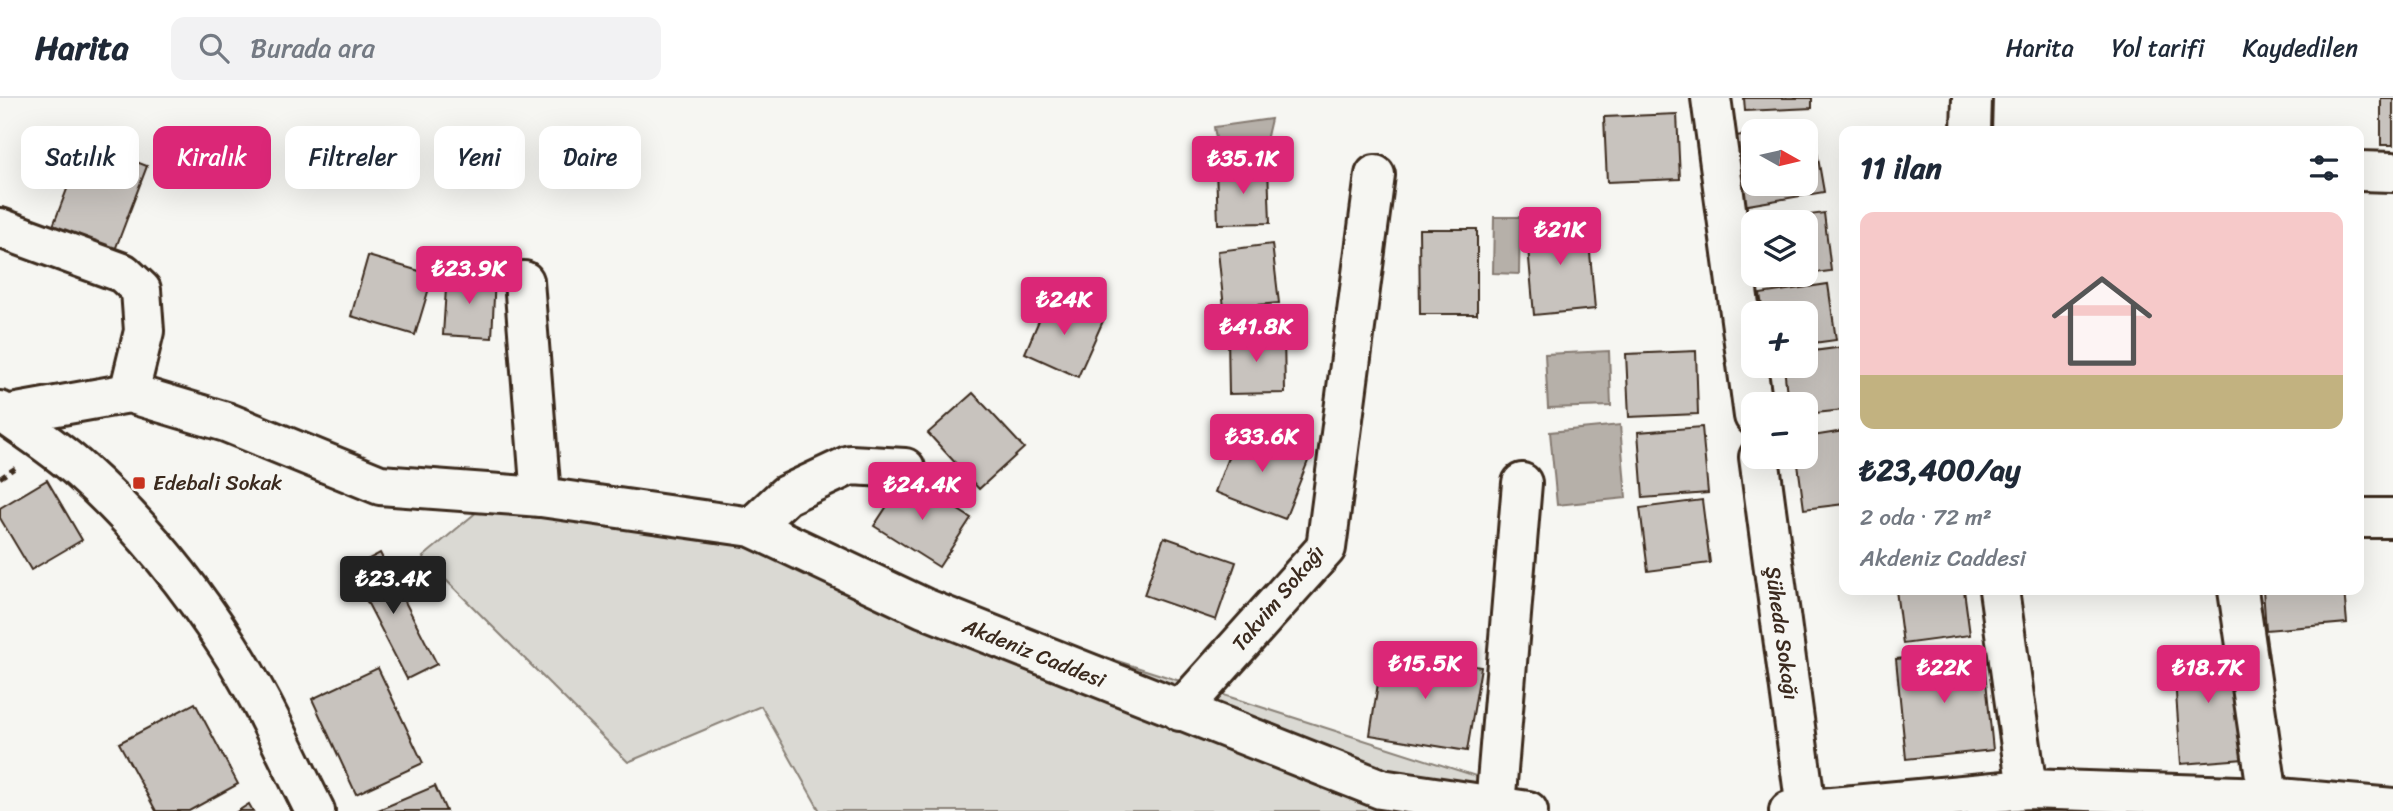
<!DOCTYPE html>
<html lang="tr">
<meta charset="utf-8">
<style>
:root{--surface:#fff;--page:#f2f2f3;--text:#1f2937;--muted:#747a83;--line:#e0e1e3;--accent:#db2777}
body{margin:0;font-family:Sriracha,sans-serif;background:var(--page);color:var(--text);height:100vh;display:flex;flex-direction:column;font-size:26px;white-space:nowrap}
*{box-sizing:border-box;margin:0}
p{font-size:23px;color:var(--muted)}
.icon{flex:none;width:38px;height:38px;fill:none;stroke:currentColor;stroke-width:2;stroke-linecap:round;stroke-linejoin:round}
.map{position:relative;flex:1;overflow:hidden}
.side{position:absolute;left:1839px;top:28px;width:525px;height:469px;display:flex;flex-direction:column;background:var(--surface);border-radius:14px;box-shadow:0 7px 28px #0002}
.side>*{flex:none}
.top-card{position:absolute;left:21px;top:28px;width:665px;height:63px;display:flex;gap:14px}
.needle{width:46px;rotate:98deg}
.fabs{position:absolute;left:1741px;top:21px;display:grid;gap:14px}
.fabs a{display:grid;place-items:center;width:77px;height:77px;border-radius:14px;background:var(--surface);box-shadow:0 7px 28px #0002;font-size:35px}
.price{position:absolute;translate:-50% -60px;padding:0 16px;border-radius:7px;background:var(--accent);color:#fff;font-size:23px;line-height:46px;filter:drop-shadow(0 2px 4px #0008)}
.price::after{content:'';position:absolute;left:50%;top:42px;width:21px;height:16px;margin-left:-10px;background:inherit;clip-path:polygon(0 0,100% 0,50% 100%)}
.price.current{background:#222;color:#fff}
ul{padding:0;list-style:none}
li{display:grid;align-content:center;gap:14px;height:371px;padding:0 21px}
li+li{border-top:2px solid var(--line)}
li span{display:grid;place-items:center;height:217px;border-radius:14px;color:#555}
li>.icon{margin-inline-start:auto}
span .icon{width:126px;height:126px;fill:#fffc;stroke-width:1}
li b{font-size:30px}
h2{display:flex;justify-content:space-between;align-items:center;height:84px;padding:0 21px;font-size:30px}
.tag{padding:0 24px;border-radius:14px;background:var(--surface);box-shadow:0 7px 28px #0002;font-size:24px;line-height:63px}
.tag.current{background:var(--accent);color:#fff}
header{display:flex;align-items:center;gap:42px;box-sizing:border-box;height:98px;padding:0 35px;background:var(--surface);border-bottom:2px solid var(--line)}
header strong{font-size:33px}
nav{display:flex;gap:38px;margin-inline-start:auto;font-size:24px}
.search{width:490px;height:63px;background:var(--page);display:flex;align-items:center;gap:18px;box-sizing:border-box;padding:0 24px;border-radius:14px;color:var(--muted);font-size:26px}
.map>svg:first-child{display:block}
.green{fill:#dad9d3;stroke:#8a8278;stroke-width:2}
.water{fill:#b6b0a9;stroke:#857a71;stroke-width:2}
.building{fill:#c8c3be;stroke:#3b2a1e;stroke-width:2}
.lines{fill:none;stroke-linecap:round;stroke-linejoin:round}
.minor-casing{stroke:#3b2a1e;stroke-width:44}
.path{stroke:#3b2a1e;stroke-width:4.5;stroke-dasharray:7 5;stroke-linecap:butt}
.minor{stroke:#f6f6f2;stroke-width:38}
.poi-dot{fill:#c8321e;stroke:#f6f6f2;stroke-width:2.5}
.labels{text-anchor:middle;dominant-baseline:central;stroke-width:5;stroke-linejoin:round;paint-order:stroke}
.poi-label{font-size:21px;fill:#3b2a1e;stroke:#f6f6f2;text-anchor:start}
.street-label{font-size:21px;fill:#3b2a1e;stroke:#f6f6f2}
</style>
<header>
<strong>Harita</strong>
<div class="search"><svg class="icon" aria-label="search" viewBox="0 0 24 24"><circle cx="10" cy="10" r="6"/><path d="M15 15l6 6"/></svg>Burada ara</div>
<nav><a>Harita</a><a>Yol tarifi</a><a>Kaydedilen</a></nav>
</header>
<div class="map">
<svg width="2393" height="713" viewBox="0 0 2393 713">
<rect width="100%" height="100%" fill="#f6f6f2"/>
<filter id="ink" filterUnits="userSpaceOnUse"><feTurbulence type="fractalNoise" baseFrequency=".0143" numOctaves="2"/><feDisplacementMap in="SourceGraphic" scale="14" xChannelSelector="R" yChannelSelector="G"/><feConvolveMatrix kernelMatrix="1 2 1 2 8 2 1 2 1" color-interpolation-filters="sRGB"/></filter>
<g filter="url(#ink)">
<polygon class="green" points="503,392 656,415 1532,696 1543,713 820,713 761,608 628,664 423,459"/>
<g class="water">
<polygon points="1271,21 1264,51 1219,58 1214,29"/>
<polygon points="1494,119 1520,119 1519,176 1493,175"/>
<polygon points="1609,253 1611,308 1548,310 1545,256"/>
<polygon points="1620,327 1626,400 1557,407 1550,334"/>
</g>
<g class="building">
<polygon points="1744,0 1812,0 1812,10 1745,13"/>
<rect x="2381" y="0" width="12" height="47"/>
<polygon points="1677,16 1680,81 1607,84 1604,19"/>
<polygon points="1812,26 1824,94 1742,108 1730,39 1754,35 1754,86 1806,86 1806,33 1766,33"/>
<polygon points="85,44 147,68 115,152 53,128"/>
<polygon points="1268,69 1270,125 1218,126 1216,70"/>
<polygon points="1840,83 1844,83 1844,146"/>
<polygon points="1824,115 1831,173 1806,176 1806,124 1756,124"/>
<polygon points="1587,121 1595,211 1534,217 1526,127"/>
<polygon points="1419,131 1477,131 1477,216 1420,216"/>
<polygon points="1272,146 1279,205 1224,210 1218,153"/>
<polygon points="368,158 433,177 415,237 351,218"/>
<polygon points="447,175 495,178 492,240 443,237"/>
<polygon points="1759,177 1801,177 1760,182"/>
<polygon points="1828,186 1836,242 1806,246 1806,215 1763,215 1760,196"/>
<polygon points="1049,199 1103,223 1078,279 1025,255"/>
<polygon points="1284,235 1285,295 1229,296 1228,236"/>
<polygon points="1844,249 1844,312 1806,316 1806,306 1788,306 1784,268 1806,268 1806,254"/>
<polygon points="1696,253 1698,316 1629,319 1626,256"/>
<polygon points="973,295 1024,350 979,391 928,335"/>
<polygon points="1702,329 1708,395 1643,400 1638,334"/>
<polygon points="1239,330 1310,358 1285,421 1215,394"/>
<polygon points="1844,333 1844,406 1804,411 1797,359 1806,359 1806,339"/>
<polygon points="906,379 971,420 939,469 874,428"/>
<polygon points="47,382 82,442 31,472 0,420 0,410"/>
<polygon points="1702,402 1710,465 1648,473 1640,410"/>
<polygon points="1164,439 1236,464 1216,522 1144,497"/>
<polygon points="380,455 437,566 407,581 350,471"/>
<polygon points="1896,492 1964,492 1970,537 1903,546"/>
<polygon points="2263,492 2344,492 2347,525 2266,532"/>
<polygon points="2236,549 2244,661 2181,666 2173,553"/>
<polygon points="1383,553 1481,569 1467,653 1370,637"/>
<polygon points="1983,553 1993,652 1906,661 1896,561"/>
<polygon points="378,570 423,665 356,696 312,601"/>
<polygon points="195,605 238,686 189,713 156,713 119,645"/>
<polygon points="435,688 446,713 376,713"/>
<polygon points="249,706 253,713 238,713"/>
<polygon points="2031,707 2082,713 2031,713"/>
</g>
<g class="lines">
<g class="minor-casing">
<g id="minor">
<polyline points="1711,0 1754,318"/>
<polyline points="1971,33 1972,0"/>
<polyline points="2359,73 2393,74"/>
<polyline points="0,130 123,175 141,192 144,233 129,295"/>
<polyline points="524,183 541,399"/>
<path d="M0,313C27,332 57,351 81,373C138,424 187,484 228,548C262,600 287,658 315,713"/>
<polyline points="6,317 129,295 226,324 380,387 541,399 752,429 924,510 1381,691 1528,713"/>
<polyline points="1759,359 1806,711"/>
<polyline points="2359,420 2393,420"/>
<polyline points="752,429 786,397 850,367 905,370"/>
<polyline points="1999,492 2027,691"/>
<polyline points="2238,492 2268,699"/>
<polyline points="1180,613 1326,450 1375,77"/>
<polyline points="1495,708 1522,385"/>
<polyline points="1789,713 2027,691 2268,699 2393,710"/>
</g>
</g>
<polyline class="path" points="0,380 15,370"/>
<use href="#minor" class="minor"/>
</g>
</g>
<rect class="poi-dot" x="132" y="378" width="14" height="14" rx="3.5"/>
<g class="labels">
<g class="poi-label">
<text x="153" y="385">Edebali Sokak</text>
</g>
<g class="street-label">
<text transform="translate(1278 500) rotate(-50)">Takvim Sokağı</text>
<text transform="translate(1782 535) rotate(82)">Şüheda Sokağı</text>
<text transform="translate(1034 555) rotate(22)">Akdeniz Caddesi</text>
</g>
</g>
</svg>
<div class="fabs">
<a><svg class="needle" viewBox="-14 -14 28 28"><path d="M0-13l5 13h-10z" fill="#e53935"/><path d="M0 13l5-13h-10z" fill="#747a83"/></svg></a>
<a><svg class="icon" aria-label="layers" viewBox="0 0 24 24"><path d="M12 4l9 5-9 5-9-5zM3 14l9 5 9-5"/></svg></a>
<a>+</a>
<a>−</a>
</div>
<b class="price" style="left:1243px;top:98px">₺35.1K</b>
<b class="price" style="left:1560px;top:169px">₺21K</b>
<b class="price" style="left:469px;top:208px">₺23.9K</b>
<b class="price" style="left:1064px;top:239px">₺24K</b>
<b class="price" style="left:1256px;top:266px">₺41.8K</b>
<b class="price" style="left:1262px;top:376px">₺33.6K</b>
<b class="price" style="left:922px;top:424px">₺24.4K</b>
<b class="price current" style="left:393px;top:518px">₺23.4K</b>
<b class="price" style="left:1425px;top:603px">₺15.5K</b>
<b class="price" style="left:1944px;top:607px">₺22K</b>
<b class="price" style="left:2208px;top:607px">₺18.7K</b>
<div class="top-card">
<a class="tag">Satılık</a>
<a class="tag current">Kiralık</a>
<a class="tag">Filtreler</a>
<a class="tag">Yeni</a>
<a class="tag">Daire</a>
</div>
<section class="side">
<h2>11 ilan<svg class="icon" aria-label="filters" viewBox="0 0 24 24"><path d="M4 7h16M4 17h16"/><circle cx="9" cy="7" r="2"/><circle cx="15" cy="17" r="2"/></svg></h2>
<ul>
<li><span style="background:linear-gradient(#f6c9c9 75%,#c2b280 0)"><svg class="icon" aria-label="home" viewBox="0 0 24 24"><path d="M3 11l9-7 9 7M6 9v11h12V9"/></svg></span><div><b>₺23,400/ay</b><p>2 oda · 72 m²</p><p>Akdeniz Caddesi</p></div></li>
</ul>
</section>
</div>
